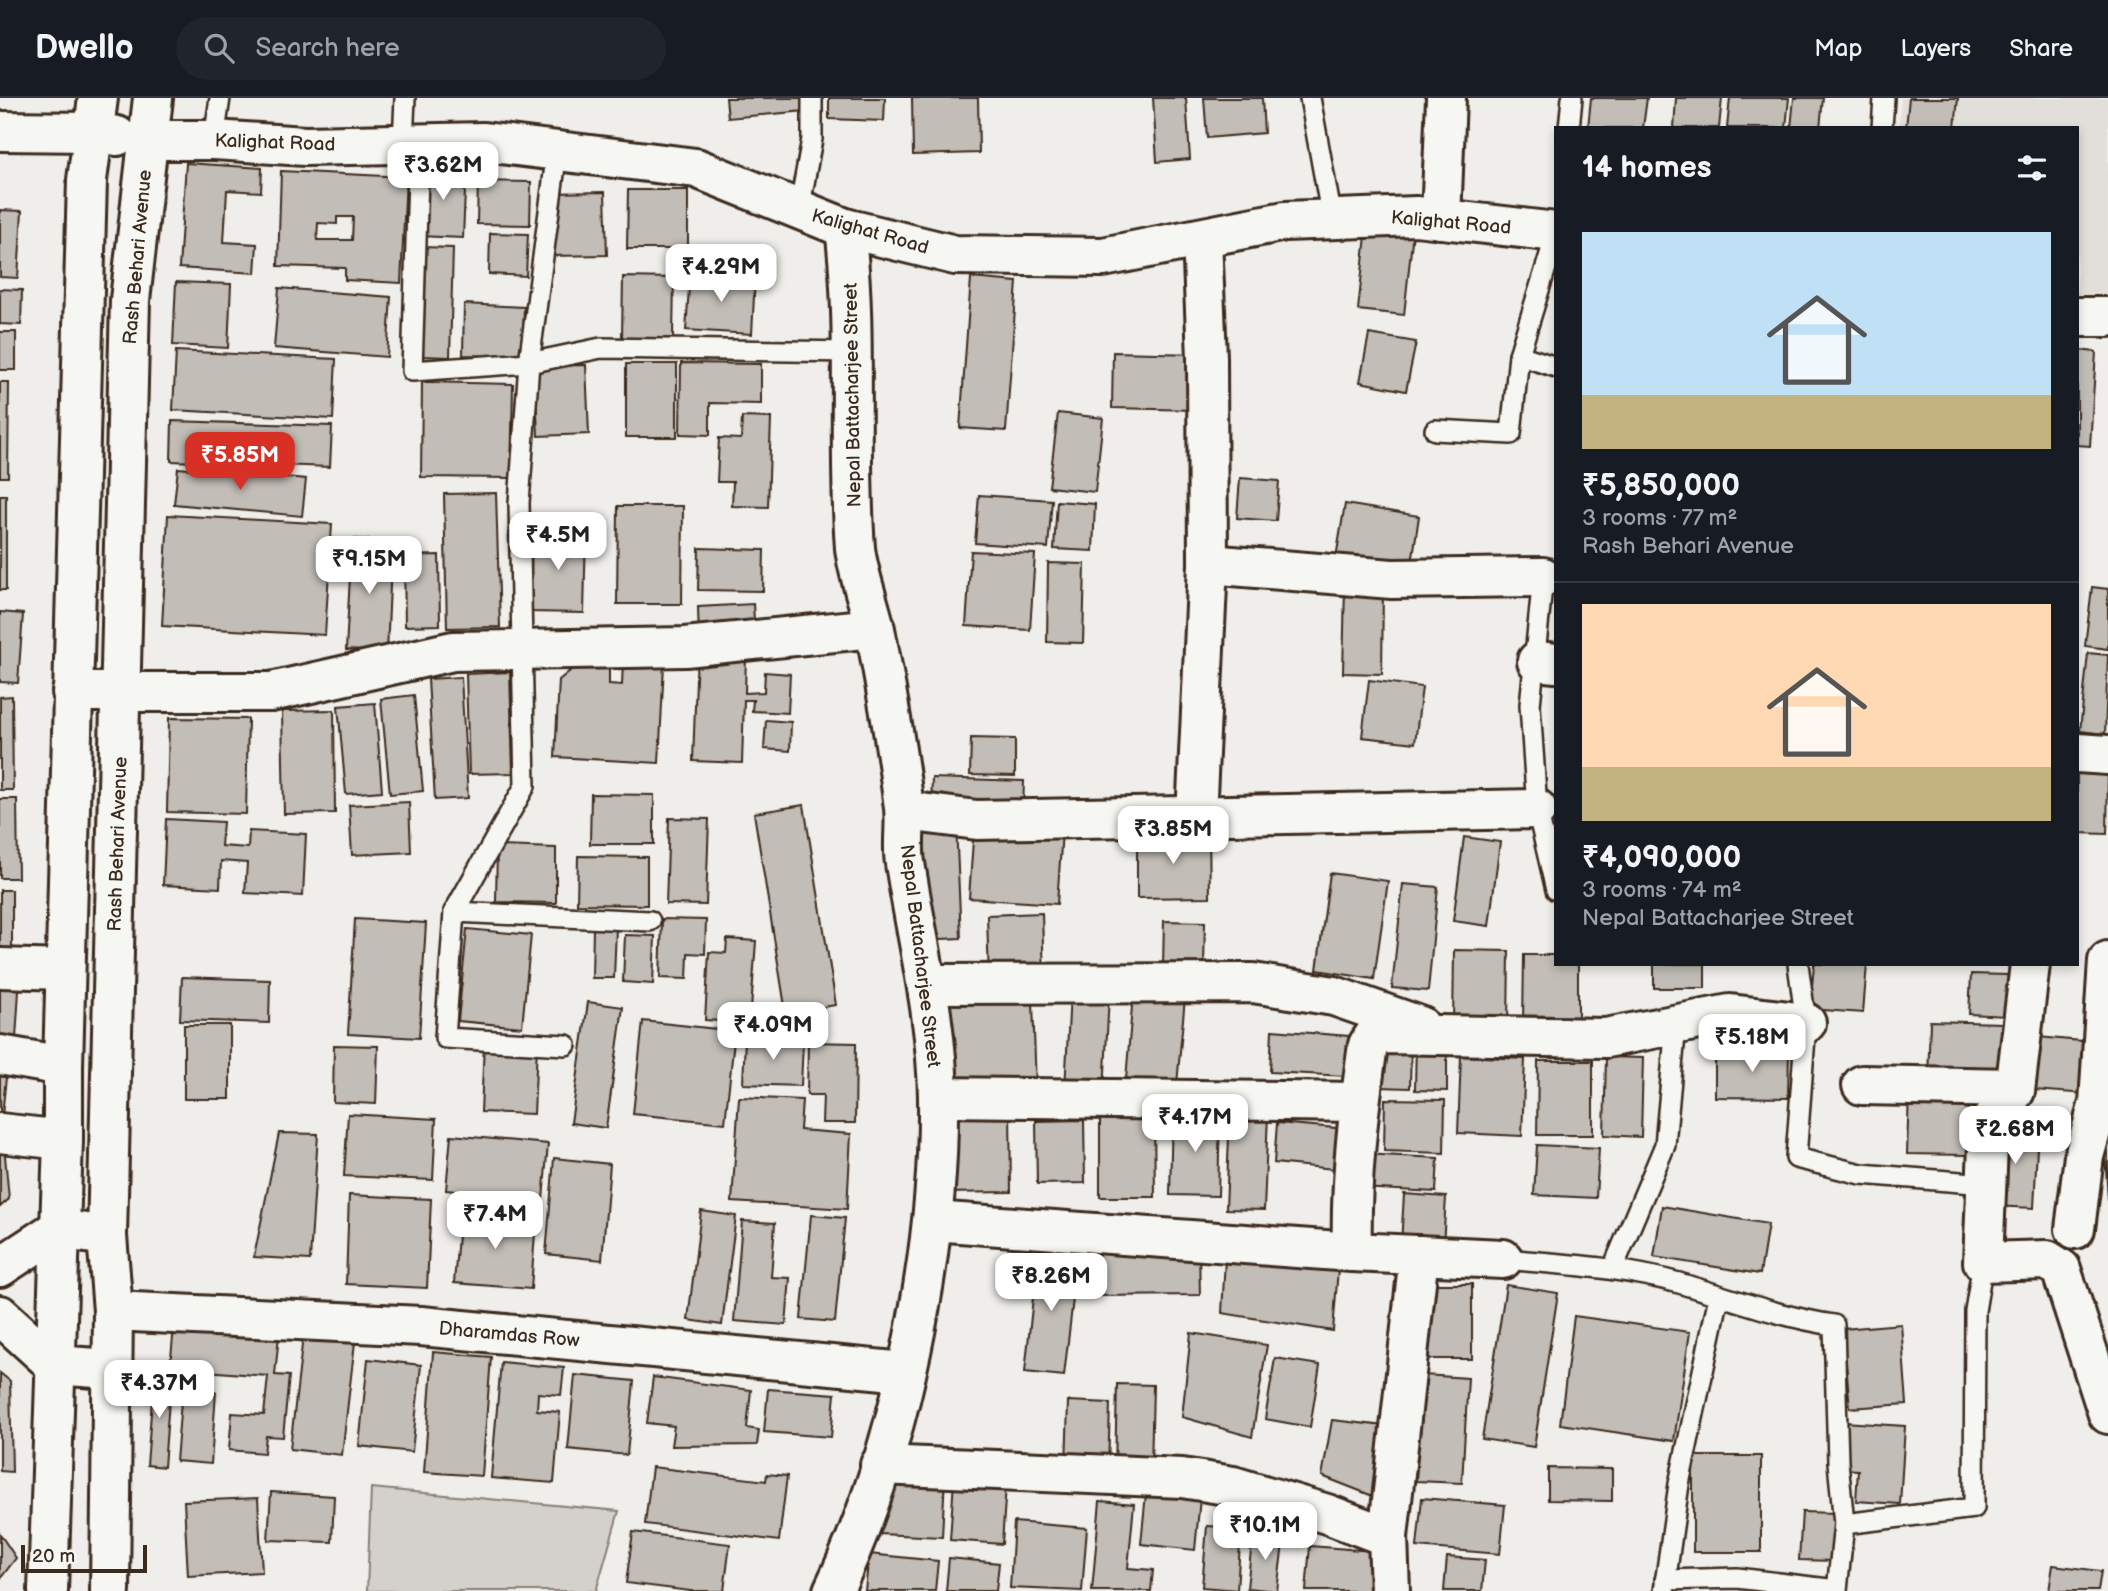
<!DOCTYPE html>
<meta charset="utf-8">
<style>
:root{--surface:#171b24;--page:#20242c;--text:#f1f3f6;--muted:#9ea1a6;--line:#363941;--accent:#d93025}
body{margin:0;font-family:"Balsamiq Sans",sans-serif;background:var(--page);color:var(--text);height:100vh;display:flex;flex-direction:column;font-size:26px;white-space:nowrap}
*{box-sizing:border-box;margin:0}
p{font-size:23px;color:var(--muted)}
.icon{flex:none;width:38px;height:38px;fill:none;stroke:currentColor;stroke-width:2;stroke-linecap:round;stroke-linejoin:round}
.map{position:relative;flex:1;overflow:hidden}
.sheet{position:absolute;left:1554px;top:28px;width:525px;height:840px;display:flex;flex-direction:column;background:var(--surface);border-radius:0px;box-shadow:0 4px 10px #0003}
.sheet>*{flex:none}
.scale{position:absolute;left:21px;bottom:18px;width:126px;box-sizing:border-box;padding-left:7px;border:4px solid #3b2a1e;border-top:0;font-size:19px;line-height:24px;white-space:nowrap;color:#3b2a1e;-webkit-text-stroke:5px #f6f6f2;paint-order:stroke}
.price{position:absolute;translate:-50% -60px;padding:0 16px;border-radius:14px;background:#fff;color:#222;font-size:23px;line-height:46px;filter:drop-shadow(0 2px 4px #0008)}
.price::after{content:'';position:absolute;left:50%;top:42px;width:21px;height:16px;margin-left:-10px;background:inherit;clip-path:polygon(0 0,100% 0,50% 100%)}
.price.selected{background:var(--accent);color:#fff}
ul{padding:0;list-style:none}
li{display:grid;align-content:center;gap:14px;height:371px;padding:0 28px}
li+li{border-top:2px solid var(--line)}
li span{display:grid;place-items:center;height:217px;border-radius:0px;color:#555}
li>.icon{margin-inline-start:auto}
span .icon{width:126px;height:126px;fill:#fffc;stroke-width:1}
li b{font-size:30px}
h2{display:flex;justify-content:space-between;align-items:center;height:84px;padding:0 28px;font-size:30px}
header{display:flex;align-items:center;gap:42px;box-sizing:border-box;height:98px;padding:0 35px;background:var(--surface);border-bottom:2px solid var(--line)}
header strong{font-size:33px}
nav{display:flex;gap:38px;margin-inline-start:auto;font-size:24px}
.search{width:490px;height:63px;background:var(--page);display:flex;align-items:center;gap:18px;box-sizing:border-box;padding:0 24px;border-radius:38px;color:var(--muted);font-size:26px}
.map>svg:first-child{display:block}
.built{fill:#e2dfdb}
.green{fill:#d4d1cc;stroke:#887e75;stroke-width:2}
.building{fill:#c2bdb7;stroke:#3b2a1e;stroke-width:2;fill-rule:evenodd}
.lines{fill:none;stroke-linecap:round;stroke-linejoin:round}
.lane-casing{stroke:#3b2a1e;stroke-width:24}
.street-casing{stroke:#3b2a1e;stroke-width:44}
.secondary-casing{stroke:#3b2a1e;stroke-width:44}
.lane{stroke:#f6f6f2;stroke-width:19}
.street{stroke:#f6f6f2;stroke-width:38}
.secondary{stroke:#f6f6f2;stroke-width:38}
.labels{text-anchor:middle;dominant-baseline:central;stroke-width:7;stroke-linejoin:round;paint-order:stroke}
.street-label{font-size:19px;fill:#3b2a1e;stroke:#f6f6f2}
</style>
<header>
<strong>Dwello</strong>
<div class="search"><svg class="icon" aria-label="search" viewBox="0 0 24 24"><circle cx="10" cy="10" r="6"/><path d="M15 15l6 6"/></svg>Search here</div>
<nav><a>Map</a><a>Layers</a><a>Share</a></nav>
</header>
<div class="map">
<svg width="2108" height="1493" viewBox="0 0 2108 1493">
<rect width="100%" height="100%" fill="#efeeea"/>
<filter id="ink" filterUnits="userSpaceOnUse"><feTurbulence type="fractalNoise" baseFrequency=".0143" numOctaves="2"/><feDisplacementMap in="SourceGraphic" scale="14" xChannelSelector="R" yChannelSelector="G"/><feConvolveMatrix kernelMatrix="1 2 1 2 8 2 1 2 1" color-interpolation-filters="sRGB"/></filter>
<g filter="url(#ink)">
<polygon class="built" points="1901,0 2108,0 2108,196 2077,196 2077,30 1899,30"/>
<polygon class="green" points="371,1390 619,1413 596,1493 367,1493"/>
<g class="building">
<polygon points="726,0 803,0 805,13 728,20"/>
<polygon points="829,0 885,0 884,23 829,21"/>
<polygon points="912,0 978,0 979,55 913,57"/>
<polygon points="1153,0 1186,0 1190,61 1157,64"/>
<polygon points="1204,0 1262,0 1264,35 1207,40"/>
<polygon points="1591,0 1647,0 1643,30 1588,30"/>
<polygon points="1676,0 1722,0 1719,30 1674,30"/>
<polygon points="1730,0 1789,0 1786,30 1727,30"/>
<polygon points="1794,0 1823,0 1820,30 1791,30"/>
<polygon points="1909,0 1958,0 1955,30 1906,30"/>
<polygon points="186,65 262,70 261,94 227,92 224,144 257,146 255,175 179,170"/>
<polygon points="423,67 466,69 463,140 419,138"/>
<path d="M281,73L406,79L401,185L345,182V170L278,168ZM337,119H353L352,142H317L318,125L337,126Z"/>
<polygon points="478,83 531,84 530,127 477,126"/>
<polygon points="628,92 688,92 688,151 627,151"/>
<polygon points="605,94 607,157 549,158 547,95"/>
<polygon points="0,112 22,113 18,180 0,179"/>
<polygon points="1367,128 1413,133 1404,217 1358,212"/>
<polygon points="490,135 528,136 526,178 489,176"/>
<polygon points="422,149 453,150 450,259 419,258"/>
<polygon points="690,175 755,179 752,236 686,232"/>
<polygon points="623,179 674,180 673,240 622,240"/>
<polygon points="971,180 1017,184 1006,333 960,330"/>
<polygon points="176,184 231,186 228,250 173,247"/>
<polygon points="279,190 391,199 387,259 274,250"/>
<polygon points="0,191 22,192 21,227 0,226"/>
<polygon points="464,206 524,209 522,259 463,257"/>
<rect x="0" y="234" width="16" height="38"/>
<polygon points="1369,236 1416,244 1406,293 1360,284"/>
<polygon points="2077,252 2096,254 2090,348 2077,347"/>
<polygon points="176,253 336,261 333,321 173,312"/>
<polygon points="1113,254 1198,256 1196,312 1112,310"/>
<polygon points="681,265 761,266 761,306 710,305 710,337 680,336"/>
<rect x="626" y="266" width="51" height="73"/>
<polygon points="586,267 589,336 538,338 535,268"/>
<polygon points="0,284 9,284 8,379 0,379"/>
<polygon points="422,284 513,286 511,380 421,379"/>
<polygon points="1058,315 1103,320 1095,394 1049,389"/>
<polygon points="742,319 771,320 768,409 732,408 733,384 717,384 719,340 741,341"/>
<polygon points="172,323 332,328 330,369 171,363"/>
<polygon points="178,370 306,381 302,418 174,406"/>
<polygon points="1240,380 1279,383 1276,423 1237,420"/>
<polygon points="496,395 500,529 447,530 444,396"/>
<rect x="0" y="397" width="6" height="95"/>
<polygon points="979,397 1052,402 1048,450 975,445"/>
<polygon points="1057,403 1095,406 1093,453 1054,451"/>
<polygon points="1345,406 1419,418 1411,472 1336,460"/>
<polygon points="618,408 683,408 682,506 617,506"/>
<polygon points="168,417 332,426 325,537 162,528"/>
<polygon points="532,432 586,433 584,515 530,514"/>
<polygon points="352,441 392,443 387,554 346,552"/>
<polygon points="699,450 764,452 763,493 698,492"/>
<polygon points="971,453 1035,456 1030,532 966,528"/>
<polygon points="439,457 440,527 405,528 404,458"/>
<polygon points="1048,465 1085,466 1083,545 1047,544"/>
<polygon points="1345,488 1383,489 1382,576 1343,575"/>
<polygon points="2092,489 2108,491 2108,551 2085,548"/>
<polygon points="753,506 755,539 699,542 698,509"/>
<polygon points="0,514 23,516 18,585 0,584"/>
<polygon points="697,553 746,555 745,595 764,594 765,574 790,576 788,615 752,613 753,602 744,602 742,665 693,663"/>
<polygon points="2088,555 2108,557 2105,636 2080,633"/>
<polygon points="623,564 664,566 659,665 555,659 559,582 576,568 609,570 609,586 622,587"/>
<polygon points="510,574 513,675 469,676 466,576"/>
<polygon points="461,579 468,700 435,702 428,581"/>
<polygon points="1369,582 1422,589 1415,645 1362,639"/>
<polygon points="414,597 423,693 390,696 381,601"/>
<polygon points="12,598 13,692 0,692 0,599"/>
<polygon points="375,605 382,693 346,696 338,608"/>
<polygon points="334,612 335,715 284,716 282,613"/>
<polygon points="169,620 248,621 246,716 167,714"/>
<polygon points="766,622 791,624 790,653 764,651"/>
<polygon points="971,640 1015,641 1015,678 970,677"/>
<polygon points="2077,674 2108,676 2107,736 2077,735"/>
<polygon points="932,680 1024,683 1023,710 931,708"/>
<polygon points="591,696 654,697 654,746 590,746"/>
<polygon points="0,701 17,701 18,780 0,780"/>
<polygon points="409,704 411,754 352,757 349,707"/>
<polygon points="804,707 836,907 786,915 754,715"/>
<polygon points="669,720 709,721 706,807 666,806"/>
<polygon points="166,721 223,724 221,748 248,750 249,733 306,736 303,798 245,795 247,765 221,763 220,790 163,787"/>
<polygon points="956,725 961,840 920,842 916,726"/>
<polygon points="974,727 1062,733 1057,806 969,800"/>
<polygon points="1209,735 1210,799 1137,800 1137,736"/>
<polygon points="1464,739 1500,744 1489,828 1453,823"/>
<polygon points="497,748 556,750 556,805 496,804"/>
<polygon points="578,758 647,759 647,807 577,806"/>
<polygon points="1330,775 1388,783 1374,881 1317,872"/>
<polygon points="1403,786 1438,789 1428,893 1392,890"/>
<rect x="0" y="792" width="12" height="65"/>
<polygon points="1042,815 1044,881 989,883 987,817"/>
<polygon points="355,821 426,825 419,940 348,936"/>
<polygon points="662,821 706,822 705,856 688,855 687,881 660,880"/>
<polygon points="1164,823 1205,824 1204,868 1163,868"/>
<polygon points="593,829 616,830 614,880 592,880"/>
<polygon points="467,831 531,837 522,929 458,923"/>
<polygon points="625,837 655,838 653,886 623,884"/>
<polygon points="727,841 756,843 750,925 705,922 709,854 726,855"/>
<polygon points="1454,852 1509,853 1508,930 1453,930"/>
<polygon points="1524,857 1556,857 1556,866 1578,866 1578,926 1523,926"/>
<rect x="1654" y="866" width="51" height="24"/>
<polygon points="1814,866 1867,866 1863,915 1810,911"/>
<polygon points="0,875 20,876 16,941 0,940"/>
<polygon points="1971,876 2008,877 2007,918 1969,916"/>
<polygon points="182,879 270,882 269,925 180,922"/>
<polygon points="1070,895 1109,897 1104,994 1065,992"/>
<polygon points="1133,896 1185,900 1177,986 1126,982"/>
<polygon points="588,904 623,909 606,1030 571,1025"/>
<polygon points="1033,904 1036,990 949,993 947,906"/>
<polygon points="643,923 735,933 725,1025 633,1016"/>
<polygon points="1930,923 2002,925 1999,984 1928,982"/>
<rect x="184" y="927" width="46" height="74"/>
<polygon points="1272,932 1349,938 1346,978 1270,974"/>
<polygon points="2027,938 2092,944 2087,996 2022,991"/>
<polygon points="745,940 803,943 801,988 743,986"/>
<polygon points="1416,941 1447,942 1447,993 1415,992"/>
<polygon points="808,944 856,945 855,1025 822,1025 823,997 807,997"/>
<polygon points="484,945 537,947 534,1016 481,1014"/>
<polygon points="1380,945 1411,946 1410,990 1378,989"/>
<polygon points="334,947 378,948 376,1006 333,1004"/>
<polygon points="1715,952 1789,952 1788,1000 1715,999"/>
<polygon points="1461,958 1525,961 1522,1038 1458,1035"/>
<polygon points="0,959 8,960 1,1027 0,1027"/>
<polygon points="1606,959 1643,960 1641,1039 1604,1037"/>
<polygon points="1538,963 1593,963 1593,1037 1537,1037"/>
<polygon points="1909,992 1968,994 1967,1057 1907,1056"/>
<polygon points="739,999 802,1002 800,1032 851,1036 847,1111 732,1104"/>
<polygon points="1385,1001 1445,1002 1444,1055 1384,1053"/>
<polygon points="2102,1004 2108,1004 2108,1103"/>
<polygon points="1010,1011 1011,1094 941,1095 940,1012"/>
<polygon points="1172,1013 1220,1014 1218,1098 1170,1097"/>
<polygon points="1230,1015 1268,1016 1264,1112 1226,1111"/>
<polygon points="348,1016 436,1021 433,1082 344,1078"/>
<polygon points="1100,1016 1154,1016 1155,1099 1100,1099"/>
<polygon points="1084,1022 1085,1085 1037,1086 1036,1023"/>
<polygon points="1277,1025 1348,1031 1344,1072 1274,1065"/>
<polygon points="1995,1027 2038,1029 2034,1110 1992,1108"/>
<polygon points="279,1035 318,1036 310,1162 254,1159"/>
<polygon points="451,1037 548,1046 543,1101 446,1092"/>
<polygon points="0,1047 4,1047 9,1101 0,1109"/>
<polygon points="1537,1047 1599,1050 1596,1100 1534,1097"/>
<polygon points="1362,1056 1438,1060 1436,1094 1360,1090"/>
<polygon points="554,1060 610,1066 602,1162 546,1156"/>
<polygon points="1404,1096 1446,1099 1443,1148 1401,1146"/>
<polygon points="349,1097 431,1101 427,1190 346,1186"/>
<polygon points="1662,1108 1768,1126 1760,1176 1654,1159"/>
<polygon points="701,1113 736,1118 722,1227 688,1222"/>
<polygon points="460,1114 536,1120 531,1191 454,1185"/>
<polygon points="811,1117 845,1120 835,1224 801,1221"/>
<polygon points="742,1123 775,1125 771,1179 790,1180 786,1227 734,1223"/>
<polygon points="1199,1152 1200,1197 1097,1198 1097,1154"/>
<polygon points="1038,1153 1078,1158 1064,1278 1025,1274"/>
<polygon points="1225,1161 1338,1171 1333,1233 1222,1215"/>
<polygon points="1423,1186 1472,1186 1472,1261 1422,1261"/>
<polygon points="1506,1187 1558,1195 1534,1349 1482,1341"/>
<polygon points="1574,1218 1690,1234 1674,1343 1560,1326"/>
<polygon points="1901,1226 1907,1306 1850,1310 1843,1231"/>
<polygon points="174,1229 279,1237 275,1277 289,1278 283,1339 266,1338 264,1355 229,1352 232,1315 264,1317 268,1278 170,1270"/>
<polygon points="1191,1235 1267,1247 1252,1339 1182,1319"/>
<polygon points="303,1238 355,1244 342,1357 290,1351"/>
<polygon points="433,1254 491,1259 482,1378 424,1374"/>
<polygon points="1275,1260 1320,1267 1310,1329 1265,1321"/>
<polygon points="368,1261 421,1267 412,1354 359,1348"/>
<polygon points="501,1264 564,1270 561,1297 538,1295 537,1312 560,1314 554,1385 491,1380"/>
<polygon points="0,1275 10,1283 12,1374 0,1373"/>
<polygon points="171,1275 164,1369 147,1367 154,1276"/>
<polygon points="575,1277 634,1283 627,1357 568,1351"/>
<polygon points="1423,1277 1468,1280 1462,1385 1416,1383"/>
<polygon points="653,1279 751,1292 747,1330 759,1332 757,1347 671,1348 674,1328 647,1325"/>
<polygon points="1117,1286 1153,1287 1151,1372 1115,1370"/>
<polygon points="182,1291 216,1294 211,1366 176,1363"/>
<polygon points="768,1291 835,1296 831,1339 764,1334"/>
<polygon points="1068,1303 1110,1305 1108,1372 1066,1371"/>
<polygon points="1332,1322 1393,1329 1383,1402 1322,1378"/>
<polygon points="1843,1324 1905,1328 1900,1406 1856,1403 1858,1372 1840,1371"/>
<rect x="1693" y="1358" width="68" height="96"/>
<polygon points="652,1369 766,1383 767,1376 787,1378 779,1443 645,1426"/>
<polygon points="1548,1370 1612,1371 1612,1403 1548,1402"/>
<polygon points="883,1375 945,1378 942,1439 879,1436"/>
<polygon points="954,1382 1006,1386 1002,1446 950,1442"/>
<polygon points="271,1394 334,1398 332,1444 268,1442"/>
<polygon points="1146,1395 1200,1400 1195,1452 1141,1446"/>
<polygon points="258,1400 262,1474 188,1478 184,1403"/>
<polygon points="1422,1400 1505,1407 1500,1456 1417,1449"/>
<polygon points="1100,1403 1134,1406 1128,1470 1153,1472 1151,1493 1092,1493"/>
<polygon points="1802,1414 1837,1415 1835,1463 1799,1462"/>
<polygon points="1014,1424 1087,1430 1082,1493 1010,1490"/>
<polygon points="1207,1428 1241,1430 1237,1492 1202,1489"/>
<polygon points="633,1434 730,1446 724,1493 690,1493 626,1485"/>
<polygon points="1253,1434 1284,1438 1277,1493 1247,1490"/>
<polygon points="0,1436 16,1460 0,1481"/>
<polygon points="1310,1448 1373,1453 1370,1493 1306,1493"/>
<polygon points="869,1456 938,1463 935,1493 865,1493"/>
<polygon points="1447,1459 1485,1462 1482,1493 1444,1493"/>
<polygon points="949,1460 999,1465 996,1493 946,1493"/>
<polygon points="2053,1467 2101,1473 2098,1493 2049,1493"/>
</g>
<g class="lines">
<g class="lane-casing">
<g id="lane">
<polyline points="1310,0 1332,121"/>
<polyline points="1569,30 1572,0"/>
<polyline points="1882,30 1884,0"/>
<polyline points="214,42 220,0"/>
<polyline points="403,45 405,0"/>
<polyline points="419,47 412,273 529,265 601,250 853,254"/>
<polyline points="557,53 529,265 519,405 525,688 454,814 445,940 566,947"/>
<polyline points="799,113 812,41 812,0"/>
<polyline points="1519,257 1556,269"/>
<polyline points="1435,332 1511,336 1519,257 1556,137"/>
<polyline points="1548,479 1543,479 1530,607 1537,711 1556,792"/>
<polyline points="454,814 650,823"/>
<polyline points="1798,866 1806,925 1796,1060 1861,1076 1986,1086"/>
<path d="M1503,1161C1562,1166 1621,1169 1679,1185C1731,1200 1780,1219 1834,1227L1838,1364L1844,1426"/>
<polyline points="1613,1170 1665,1047 1676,926"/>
<polyline points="1665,1482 1737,1480 1837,1492 1844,1426 1974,1410 1975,1213 1983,1164"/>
<polyline points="1664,1493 1679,1386 1719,1198"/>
</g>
</g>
<g class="street-casing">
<g id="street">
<polyline points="149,42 214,42 305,48 484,44 696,70 845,130 955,157 1103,159 1285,123 1416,118 1556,134"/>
<polyline points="1441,121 1446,0"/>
<polyline points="2077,219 2108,219"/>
<polyline points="1208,466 1392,481 1543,479"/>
<polyline points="1537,563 1556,565"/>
<polyline points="72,594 271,594 453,553 685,549 874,530"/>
<polyline points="2077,655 2108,657"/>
<polyline points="905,713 977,722 1537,711"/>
<polyline points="1196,719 1208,466 1207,260 1202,140"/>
<polyline points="2030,866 2015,993 1989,1025 1983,1164 2047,1162 2061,1171 2108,1316"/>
<polyline points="0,870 65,872"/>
<polyline points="928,886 1253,885 1334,898 1420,928"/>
<polyline points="0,957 63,968"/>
<polyline points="1862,987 2015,990"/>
<polyline points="938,999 1360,1004"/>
<polyline points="0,1035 63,1042"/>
<polyline points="933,1123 1352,1154 1503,1161"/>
<polyline points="2075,1131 2084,1058 2099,1005 2108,863"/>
<path d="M1352,1154C1350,1083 1358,1016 1368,947L1374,938L1384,936L1606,940L1730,916L1806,925"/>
<polyline points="0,1169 58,1131 107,1138"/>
<polyline points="113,1213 421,1228 905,1274"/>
<polyline points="0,1217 55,1267 110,1271"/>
<polyline points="880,1367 1182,1380 1233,1388 1327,1416 1388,1439"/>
<path d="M833,1493C900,1353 940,1155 938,999C937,920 917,843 905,765C902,747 906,728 904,710C897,651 886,589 875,531C869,504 858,477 855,450C847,343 858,236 845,130"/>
<polyline points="1390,1493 1388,1439 1419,1157"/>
</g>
</g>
<g class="secondary-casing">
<g id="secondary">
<polyline points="0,33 93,34 117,38"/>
<polyline points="48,1493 63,1042 63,968 87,82 98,0"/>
<polyline points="110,1493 113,1213 107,1138 130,202 153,0"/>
</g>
</g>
<use href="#lane" class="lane"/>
<use href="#street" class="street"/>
<use href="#secondary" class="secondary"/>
</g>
</g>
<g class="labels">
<g class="street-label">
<text transform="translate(275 45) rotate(2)">Kalighat Road</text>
<text transform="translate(1451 125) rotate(5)">Kalighat Road</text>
<text transform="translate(870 134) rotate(16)">Kalighat Road</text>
<text transform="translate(138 159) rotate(-85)">Rash Behari Avenue</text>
<text transform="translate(853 297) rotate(-91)">Nepal Battacharjee Street</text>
<text transform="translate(118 746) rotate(-88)">Rash Behari Avenue</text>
<text transform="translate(920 858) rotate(83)">Nepal Battacharjee Street</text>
<text transform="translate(509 1237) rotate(5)">Dharamdas Row</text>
</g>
</g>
</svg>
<div class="scale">20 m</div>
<b class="price" style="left:443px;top:104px">₹3.62M</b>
<b class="price" style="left:721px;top:206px">₹4.29M</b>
<b class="price selected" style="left:240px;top:394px">₹5.85M</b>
<b class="price" style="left:558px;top:474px">₹4.5M</b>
<b class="price" style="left:369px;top:498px">₹9.15M</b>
<b class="price" style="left:1173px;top:768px">₹3.85M</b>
<b class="price" style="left:773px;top:964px">₹4.09M</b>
<b class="price" style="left:1752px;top:976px">₹5.18M</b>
<b class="price" style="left:1195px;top:1056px">₹4.17M</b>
<b class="price" style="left:2015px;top:1068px">₹2.68M</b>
<b class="price" style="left:495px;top:1153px">₹7.4M</b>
<b class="price" style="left:1051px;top:1215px">₹8.26M</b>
<b class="price" style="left:159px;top:1322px">₹4.37M</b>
<b class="price" style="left:1265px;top:1464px">₹10.1M</b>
<section class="sheet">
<h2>14 homes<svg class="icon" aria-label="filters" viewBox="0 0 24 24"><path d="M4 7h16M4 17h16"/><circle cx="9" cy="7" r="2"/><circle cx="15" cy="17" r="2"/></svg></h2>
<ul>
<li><span style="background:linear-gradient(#bfe0f5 75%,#c2b280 0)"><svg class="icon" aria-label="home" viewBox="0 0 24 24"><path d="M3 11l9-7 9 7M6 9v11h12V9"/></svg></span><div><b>₹5,850,000</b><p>3 rooms · 77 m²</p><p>Rash Behari Avenue</p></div></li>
<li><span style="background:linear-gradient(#ffd9b3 75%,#c2b280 0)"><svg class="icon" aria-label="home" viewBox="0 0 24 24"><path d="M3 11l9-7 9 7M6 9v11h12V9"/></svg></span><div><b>₹4,090,000</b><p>3 rooms · 74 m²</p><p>Nepal Battacharjee Street</p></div></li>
</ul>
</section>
</div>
